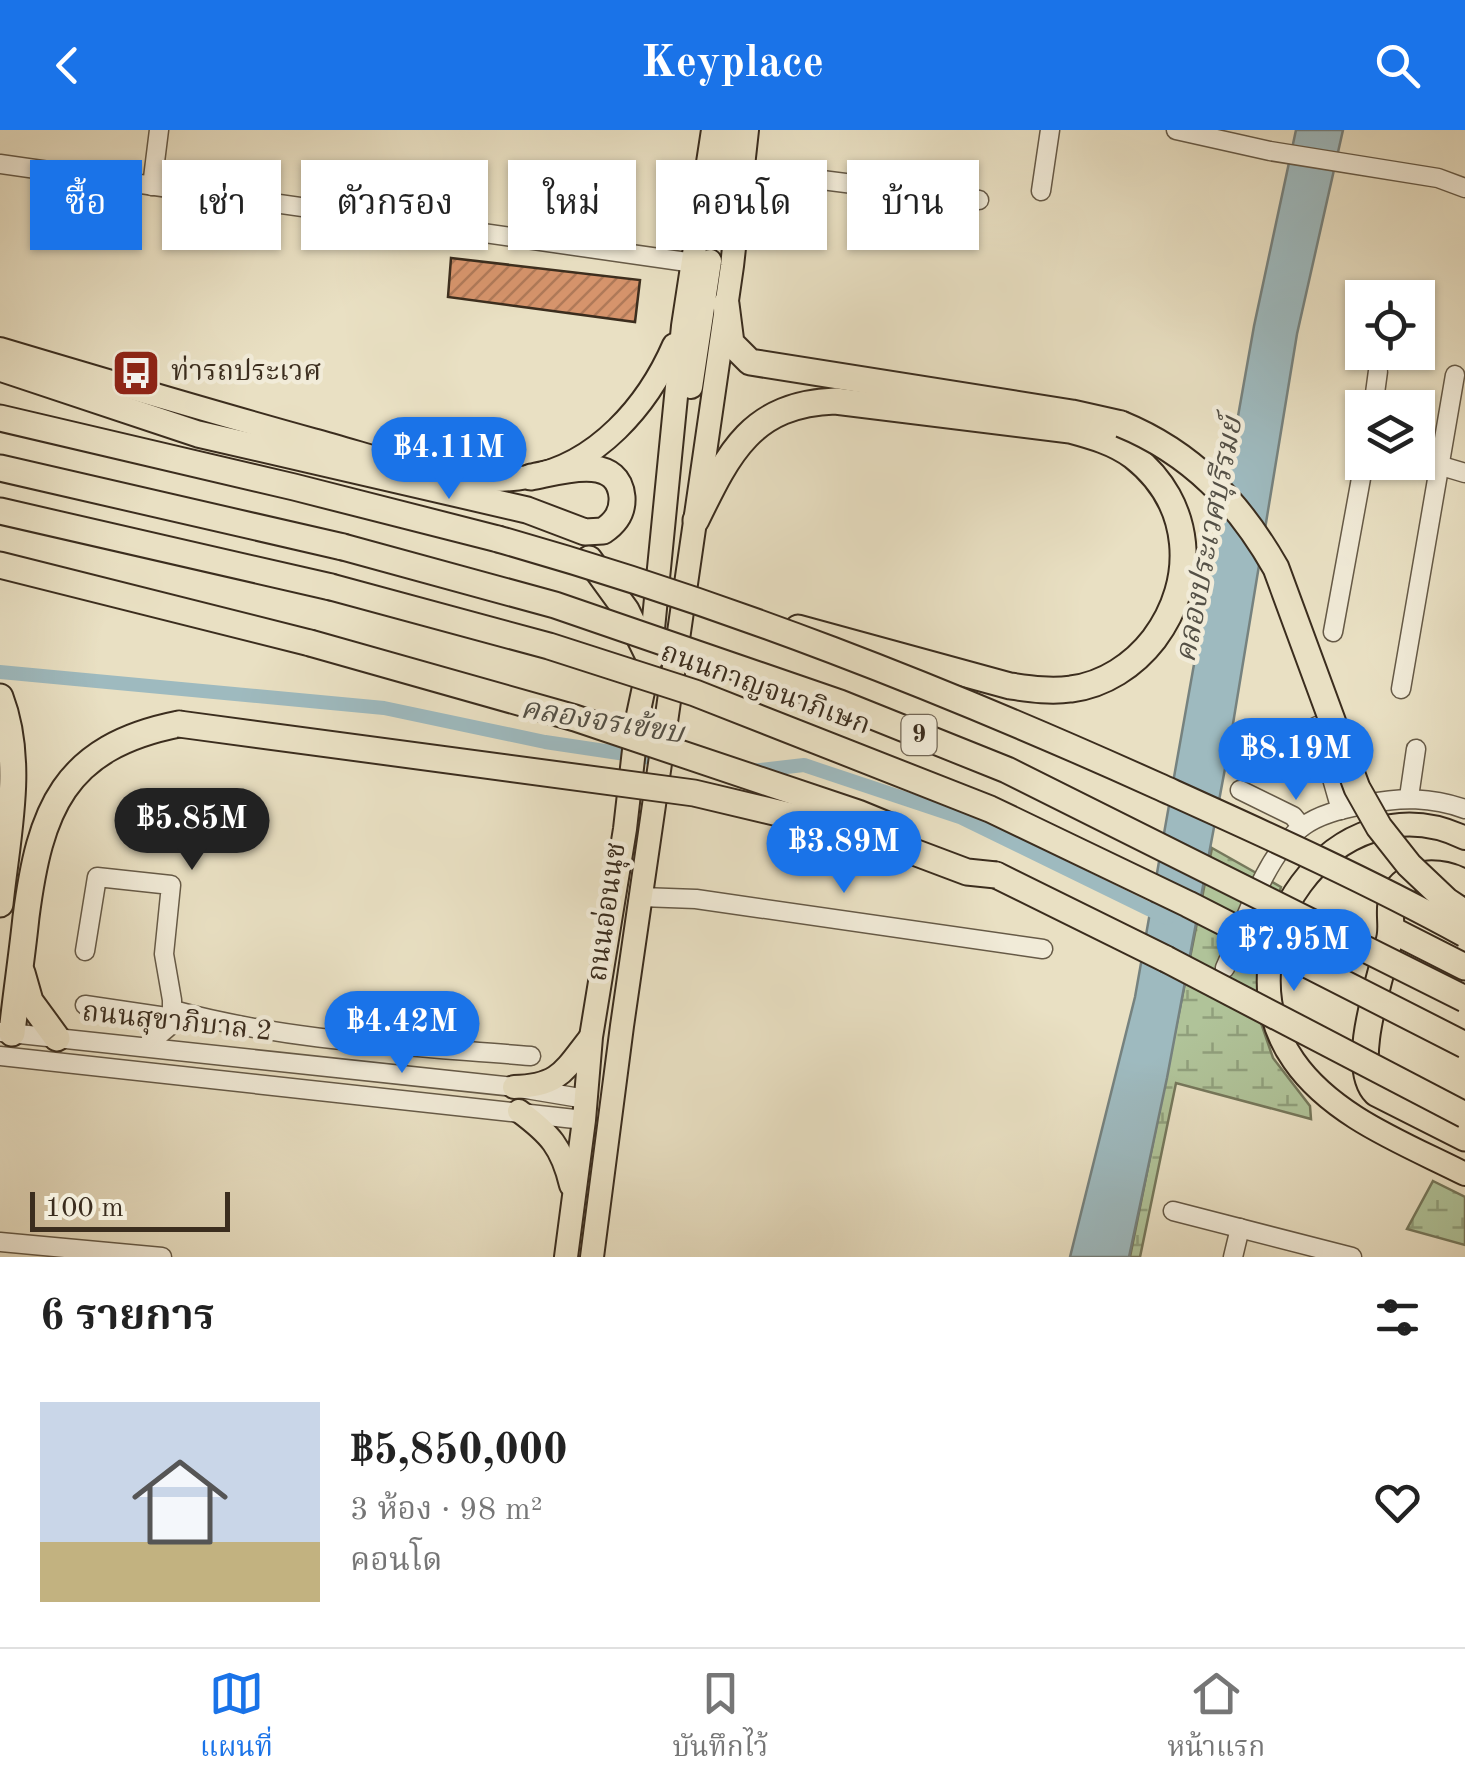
<!DOCTYPE html>
<html lang="th">
<meta charset="utf-8">
<style>
:root{--surface:#fff;--page:#f2f2f2;--text:#222;--muted:#767676;--line:#e0e0e0;--accent:#1a73e8}
body{margin:0;font-family:"Old Standard TT","Noto Serif Thai",serif;background:var(--page);color:var(--text);height:100vh;display:flex;flex-direction:column;font-size:38px;white-space:nowrap}
*{box-sizing:border-box;margin:0}
p{font-size:32px;color:var(--muted)}
.icon{flex:none;width:55px;height:55px;fill:none;stroke:currentColor;stroke-width:2;stroke-linecap:round;stroke-linejoin:round}
.map{position:relative;height:1127px;overflow:hidden}
.panel{display:flex;flex-direction:column;background:var(--surface);flex:1}
.panel>*{flex:none}
.hud{position:absolute;left:30px;top:30px;width:1405px;height:90px;display:flex;gap:20px}
.tools{position:absolute;left:1345px;top:150px;display:grid;gap:20px}
.tools a{display:grid;place-items:center;width:90px;height:90px;border-radius:0px;background:var(--surface);box-shadow:0 2px 8px #0004;font-size:50px}
.scale{position:absolute;left:30px;bottom:25px;width:200px;box-sizing:border-box;padding-left:10px;border:5px solid #3b2d1e;border-top:0;font-size:28px;line-height:35px;white-space:nowrap;color:#3b2d1e;-webkit-text-stroke:8px #f1ebd8;paint-order:stroke}
.price{position:absolute;translate:-50% -85px;padding:0 22px;border-radius:35px;background:var(--accent);color:#fff;font-size:32px;line-height:65px;filter:drop-shadow(0 2px 5px #0008)}
.price::after{content:'';position:absolute;left:50%;top:60px;width:30px;height:22px;margin-left:-15px;background:inherit;clip-path:polygon(0 0,100% 0,50% 100%)}
.price.on{background:#222;color:#fff}
ul{padding:0;list-style:none}
li{display:flex;align-items:center;gap:30px;height:250px;padding:0 40px}
li span{display:grid;place-items:center;flex:none;width:280px;height:200px;border-radius:0px;color:#555}
li>.icon{margin-inline-start:auto}
span .icon{width:120px;height:120px;fill:#fffc;stroke-width:1}
li b{font-size:42px}
h2{display:flex;justify-content:space-between;align-items:center;height:120px;padding:0 40px;font-size:42px}
.tag{padding:0 35px;border-radius:0px;background:var(--surface);box-shadow:0 2px 8px #0004;font-size:35px;line-height:90px}
.tag.on{background:var(--accent);color:#fff}
header{display:flex;justify-content:space-between;align-items:center;height:130px;padding:0 40px;background:var(--accent);color:#fff;font-size:45px;font-weight:800}
.tab-bar{display:flex;justify-content:space-around;align-items:center;height:140px;border-top:2px solid var(--line);background:var(--surface);font-size:28px;color:var(--muted)}
.tab-bar a{display:grid;justify-items:center;gap:5px}
.tab-bar .on{color:var(--accent)}
.map>svg:first-child{display:block}
.wetland{fill:url(#wetland-marsh);stroke:#76785c;stroke-width:2.5}
.water{fill:#9ebabf;stroke:#76827f;stroke-width:2.5}
.lines{fill:none;stroke-linecap:round;stroke-linejoin:round}
.canal{stroke:#9ebabf;stroke-width:14}
.building{fill:url(#building-hatch);stroke:#3b2d1e;stroke-width:2.5}
.minor-casing{stroke:#665a47;stroke-width:21}
.major-casing{stroke:#3b2d1e;stroke-width:26}
.highway-casing{stroke:#3b2d1e;stroke-width:29}
.minor{stroke:#f1ebd8;stroke-width:18}
.major{stroke:#e9e0c3;stroke-width:22}
.highway{stroke:#e9e0c3;stroke-width:25}
.highway-bridge-casing{stroke:#3b2d1e;stroke-width:29;stroke-linecap:butt}
.highway-bridge{stroke:#e9e0c3;stroke-width:25}
.labels{text-anchor:middle;dominant-baseline:central;stroke-width:9;stroke-linejoin:round;paint-order:stroke}
.shield{fill:#f1ebd8;stroke:#726656;stroke-width:2.5}
.shield-label{font-size:25px;font-weight:bold;fill:#3b2d1e}
.poi-label{font-size:28px;fill:#3b2d1e;stroke:#f1ebd8;text-anchor:start}
.street-label{font-size:28px;fill:#3b2d1e;stroke:#f1ebd8}
.water-label{font-size:30px;font-style:italic;fill:#545046;stroke:#f1ebd8}
</style>
<header><svg class="icon" aria-label="back" viewBox="0 0 24 24"><path d="M15 5l-7 7 7 7"/></svg>Keyplace<svg class="icon" aria-label="search" viewBox="0 0 24 24"><circle cx="10" cy="10" r="6"/><path d="M15 15l6 6"/></svg></header>
<div class="map">
<svg width="1465" height="1127" viewBox="0 0 1465 1127">
<defs>
<pattern id="wetland-marsh" width="20" height="14" patternUnits="userSpaceOnUse" patternTransform="scale(2.5)"><rect width="20" height="14" fill="#b0c399"/><path d="M1 5h8M5 5V1M11 12h8M15 12V8" fill="none" stroke="#909f7c"/></pattern>
<pattern id="building-hatch" width="6" height="6" patternUnits="userSpaceOnUse" patternTransform="scale(2.5)"><rect width="6" height="6" fill="#d6946c"/><path d="M-1 1l2-2M0 6l6-6M5 7l2-2" fill="none" stroke="#af7958"/></pattern>
</defs>
<rect width="100%" height="100%" fill="#e9e0c3"/>
<filter id="stains"><feTurbulence type="fractalNoise" baseFrequency=".002" numOctaves="4"/><feColorMatrix values="0 0 0 0 .2 0 0 0 0 .09 0 0 0 0 .02 0 0 0 .5 -.17"/></filter>
<radialGradient id="worn" r=".72"><stop offset=".6" stop-color="#630" stop-opacity="0"/><stop offset="1" stop-color="#630" stop-opacity=".3"/></radialGradient>
<g class="wetland">
<polygon points="1212,718 1281,757 1258,831 1261,893 1273,928 1310,976 1311,989 1176,953 1140,1127 1130,1127"/>
<polygon points="1433,1051 1465,1067 1465,1115 1407,1099"/>
</g>
<polygon class="water" points="1296,0 1343,0 1297,204 1230,612 1167,948 1129,1127 1070,1127 1135,867 1254,196"/>
<g class="lines">
<g class="canal">
<polyline points="0,542 384,578 545,612 665,630"/>
<polyline points="751,641 804,635 960,687 1167,788"/>
</g>
</g>
<polygon class="building" points="451,128 640,150 635,192 448,167"/>
<g class="lines">
<g class="minor-casing">
<g id="minor">
<polyline points="1176,0 1270,21 1438,48 1465,58"/>
<polyline points="0,34 694,133"/>
<polyline points="743,40 979,70"/>
<polyline points="152,56 159,0"/>
<polyline points="1041,61 1050,0"/>
<polyline points="1373,278 1378,241"/>
<polyline points="1418,329 1465,343"/>
<polyline points="1333,502 1364,332"/>
<polyline points="1401,559 1455,245"/>
<polyline points="1317,596 1341,680"/>
<polyline points="1240,660 1293,686 1302,697"/>
<polyline points="1409,667 1416,619"/>
<polyline points="641,767 696,769 1043,819"/>
<polyline points="85,821 97,747 171,755 164,824 172,870 172,894 145,917"/>
<path d="M1225,838C1244,795 1264,726 1302,697C1321,683 1344,679 1367,674C1401,667 1431,667 1465,679"/>
<polyline points="85,875 173,888"/>
<path d="M173,880C290,912 411,916 531,926"/>
<polyline points="0,902 514,957 586,969"/>
<polyline points="0,926 584,990"/>
<polyline points="1173,1081 1352,1127"/>
<polyline points="0,1112 162,1127"/>
<polyline points="1233,1127 1240,1098"/>
</g>
</g>
<g class="major-casing">
<g id="major">
<polyline points="717,79 729,0"/>
<path d="M0,219C104,250 208,281 313,310C382,328 457,360 528,347C597,335 648,275 674,215"/>
<polyline points="691,257 710,131"/>
<path d="M1465,708C1335,645 1215,819 1294,931C1333,987 1406,1014 1465,1044"/>
<path d="M514,957C559,956 564,941 590,908"/>
<path d="M519,981C550,1004 562,1017 571,1055"/>
<polyline points="566,1127 584,990 591,907 625,699 638,585 650,529 683,196 713,0"/>
<polyline points="592,1127 622,896 732,136 747,0"/>
</g>
</g>
<g class="highway-casing">
<g id="highway">
<polyline points="726,174 731,213 750,232 1072,283 1121,294"/>
<path d="M0,238L198,304L527,380L585,402L603,401C615,393 623,383 622,367C618,322 559,342 531,347"/>
<polyline points="0,288 294,357 498,409"/>
<polyline points="0,338 343,417"/>
<polyline points="0,381 331,457"/>
<path d="M696,390C729,322 752,274 835,271L1070,300C1092,306 1114,312 1133,326C1193,373 1198,450 1154,509C1134,535 1104,555 1071,559C1051,562 1031,559 1010,556L798,498"/>
<polyline points="589,429 626,480 650,529"/>
<polyline points="0,435 310,513"/>
<path d="M0,567C25,632 7,706 0,774"/>
<polyline points="996,745 1166,829"/>
<path d="M1465,753C1444,741 1411,738 1396,761C1386,775 1393,792 1390,807C1383,842 1348,935 1376,963L1465,1008"/>
<polyline points="1392,800 1465,837"/>
<polyline points="22,843 30,871 57,908"/>
<path d="M12,903C16,864 22,826 26,787C40,680 63,617 179,594"/>
</g>
</g>
<use href="#minor" class="minor"/>
<use href="#major" class="major"/>
<use href="#highway" class="highway"/>
<g class="highway-bridge-casing">
<g id="highway-bridge">
<path d="M1121,294C1192,323 1239,373 1276,438L1357,658L1379,697L1409,735L1447,771L1465,783"/>
<path d="M498,409C725,473 943,559 1158,656C1262,703 1365,749 1465,804"/>
<polyline points="343,417 555,475 840,573 1007,640 1465,869"/>
<polyline points="331,457 549,516 695,563 990,679 1188,774 1465,915"/>
<polyline points="310,513 575,588 858,683 897,699"/>
<polyline points="179,594 694,663 866,704 967,742 996,745"/>
<polyline points="1166,829 1465,985"/>
</g>
</g>
<use href="#highway-bridge" class="highway-bridge"/>
</g>
<defs>
<g id="bus-square" transform="scale(2.5)"><rect x="-9" y="-9" width="18" height="18" rx="4" fill="#8f2418" stroke="#f1ebd8"/><path d="M-5-6H5V4H4V6H2V4H-2V6H-4V4H-5ZM-3.5-4V0h7V-4ZM-3.5 1.2v1.5H-2V1.2ZM2 1.2v1.5H3.5V1.2Z" fill="#fff"/></g>
</defs>
<g fill-rule="evenodd">
<use href="#bus-square" x="136" y="243"/>
</g>
<g class="labels">
<rect class="shield" x="901.5" y="585" width="35" height="40" rx="8"/>
<g class="shield-label">
<text x="919" y="605">9</text>
</g>
<g class="poi-label">
<text x="171" y="243">ท่ารถประเวศ</text>
</g>
<g class="street-label">
<text transform="translate(765 560) rotate(20)">ถนนกาญจนาภิเษก</text>
<text transform="translate(608 782) rotate(-82)">ถนนอ่อนนุช</text>
<text transform="translate(177 893) rotate(6)">ถนนสุขาภิบาล 2</text>
</g>
<g class="water-label">
<text transform="translate(1210 410) rotate(-79)">คลองประเวศบุรีรมย์</text>
<text transform="translate(602 592) rotate(9)">คลองจรเข้ขบ</text>
</g>
</g>
<rect width="100%" height="100%" filter="url(#stains)"/>
<rect width="100%" height="100%" fill="url(#worn)"/>
</svg>
<div class="tools">
<a><svg class="icon" aria-label="locate" viewBox="0 0 24 24"><circle cx="12" cy="12" r="6"/><path d="M12 2v4M12 18v4M2 12h4M18 12h4"/></svg></a>
<a><svg class="icon" aria-label="layers" viewBox="0 0 24 24"><path d="M12 4l9 5-9 5-9-5zM3 14l9 5 9-5"/></svg></a>
</div>
<div class="scale">100 m</div>
<b class="price" style="left:449px;top:372px">฿4.11M</b>
<b class="price" style="left:1296px;top:673px">฿8.19M</b>
<b class="price on" style="left:192px;top:743px">฿5.85M</b>
<b class="price" style="left:844px;top:766px">฿3.89M</b>
<b class="price" style="left:1294px;top:864px">฿7.95M</b>
<b class="price" style="left:402px;top:946px">฿4.42M</b>
<div class="hud">
<a class="tag on">ซื้อ</a>
<a class="tag">เช่า</a>
<a class="tag">ตัวกรอง</a>
<a class="tag">ใหม่</a>
<a class="tag">คอนโด</a>
<a class="tag">บ้าน</a>
</div>
</div>
<section class="panel">
<h2>6 รายการ<svg class="icon" aria-label="filters" viewBox="0 0 24 24"><path d="M4 7h16M4 17h16"/><circle cx="9" cy="7" r="2"/><circle cx="15" cy="17" r="2"/></svg></h2>
<ul>
<li><span style="background:linear-gradient(#c9d6e8 70%,#c2b280 0)"><svg class="icon" aria-label="home" viewBox="0 0 24 24"><path d="M3 11l9-7 9 7M6 9v11h12V9"/></svg></span><div><b>฿5,850,000</b><p>3 ห้อง · 98 m²</p><p>คอนโด</p></div><svg class="icon" aria-label="heart" viewBox="0 0 24 24"><path d="M12 20l-8-8c-3-5 5-10 8-4 3-6 11-1 8 4z"/></svg></li>
</ul>
</section>
<nav class="tab-bar">
<a class="on"><svg class="icon" aria-label="map" viewBox="0 0 24 24"><path d="M3 6l6-2 6 2 6-2v14l-6 2-6-2-6 2zM9 4v14M15 6v14"/></svg>แผนที่</a>
<a><svg class="icon" aria-label="saved" viewBox="0 0 24 24"><path d="M7 4h10v16l-5-4-5 4z"/></svg>บันทึกไว้</a>
<a><svg class="icon" aria-label="home" viewBox="0 0 24 24"><path d="M3 11l9-7 9 7M6 9v11h12V9"/></svg>หน้าแรก</a>
</nav>
